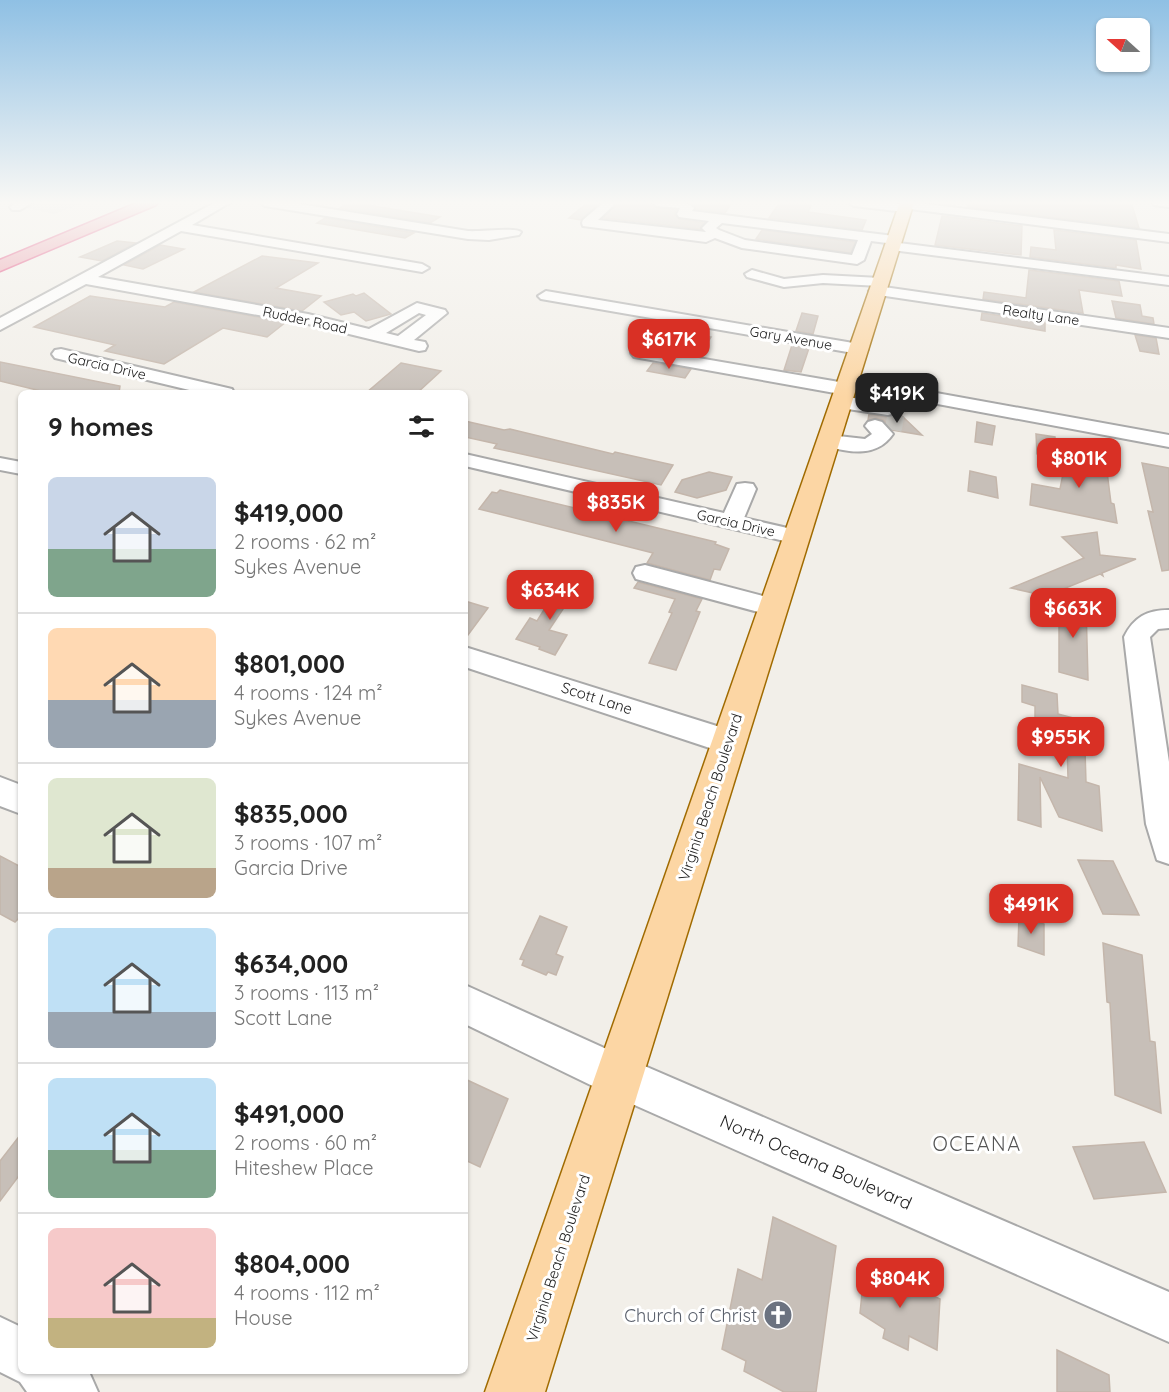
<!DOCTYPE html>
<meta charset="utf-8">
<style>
:root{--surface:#fff;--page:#f2f2f2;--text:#222;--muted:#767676;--line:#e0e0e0;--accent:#d93025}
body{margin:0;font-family:Quicksand,sans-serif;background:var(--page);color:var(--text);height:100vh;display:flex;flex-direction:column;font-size:22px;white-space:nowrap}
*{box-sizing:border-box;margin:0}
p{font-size:20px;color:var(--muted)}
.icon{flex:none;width:33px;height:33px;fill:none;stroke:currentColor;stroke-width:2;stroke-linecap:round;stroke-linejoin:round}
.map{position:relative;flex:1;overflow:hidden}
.panel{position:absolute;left:18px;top:390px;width:450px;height:984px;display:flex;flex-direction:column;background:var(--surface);border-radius:9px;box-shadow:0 2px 4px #0004}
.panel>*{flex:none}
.needle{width:39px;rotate:291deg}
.fabs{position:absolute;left:1096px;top:18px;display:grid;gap:12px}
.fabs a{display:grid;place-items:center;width:54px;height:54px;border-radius:9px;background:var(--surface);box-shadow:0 2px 4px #0004;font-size:30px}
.price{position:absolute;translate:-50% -51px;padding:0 14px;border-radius:12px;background:var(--accent);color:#fff;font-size:20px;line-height:39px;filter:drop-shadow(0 2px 3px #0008)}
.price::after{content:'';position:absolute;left:50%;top:36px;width:18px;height:14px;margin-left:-9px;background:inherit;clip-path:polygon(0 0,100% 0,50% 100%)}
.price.current{background:#222;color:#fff}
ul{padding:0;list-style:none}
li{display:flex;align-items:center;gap:18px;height:150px;padding:0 30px}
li+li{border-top:2px solid var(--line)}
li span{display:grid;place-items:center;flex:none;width:168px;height:120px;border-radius:9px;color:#555}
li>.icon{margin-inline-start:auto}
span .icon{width:72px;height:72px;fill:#fffc;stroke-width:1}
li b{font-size:26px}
h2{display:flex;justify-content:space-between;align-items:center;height:72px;padding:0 30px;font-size:26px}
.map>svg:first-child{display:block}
.residential{fill:#e0dfdf}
.building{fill:#c7bfb8;stroke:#c4b6ab;stroke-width:1.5}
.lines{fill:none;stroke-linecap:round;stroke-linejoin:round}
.minor-tunnel{stroke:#c8c6c1;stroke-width:17;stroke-dasharray:17 9;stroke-linecap:butt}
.minor-casing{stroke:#a9a9a9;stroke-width:4}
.major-casing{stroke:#a06b00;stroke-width:3}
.highway-casing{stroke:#dc2a67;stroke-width:3}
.minor{fill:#fff;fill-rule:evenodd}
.major{fill:#fcd6a4;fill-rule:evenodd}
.highway{fill:#e892a2;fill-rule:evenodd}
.labels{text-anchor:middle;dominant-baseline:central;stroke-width:6;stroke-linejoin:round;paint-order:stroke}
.far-street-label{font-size:14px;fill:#222;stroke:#fff}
.street-label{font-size:15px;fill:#222;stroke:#fff}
.near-street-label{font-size:18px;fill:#222;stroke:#fff}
.near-worship-label{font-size:18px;fill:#5b616d;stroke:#fff;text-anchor:end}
.near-neighbourhood-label{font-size:20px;letter-spacing:1.5px;fill:#555;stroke:#fff}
</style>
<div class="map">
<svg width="1169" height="1392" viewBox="0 0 1169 1392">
<rect width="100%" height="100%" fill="#f2efe9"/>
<polygon class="residential" points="0,202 87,202 54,214"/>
<g class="building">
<polygon points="349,202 440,217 430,223 340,208"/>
<polygon points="588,202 601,202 581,220 569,218"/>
<polygon points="619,202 649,202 657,208 676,210 675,215 679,219 704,223 700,229 603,218"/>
<polygon points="688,202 704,202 730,205 725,213 696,209"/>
<polygon points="780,202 810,204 809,206 811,206 808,212 866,220 862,230 769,218"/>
<polygon points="1003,202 1122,202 1132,205 1139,228 967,207 968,203 1003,206"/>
<polygon points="942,216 1022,226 1021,255 935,245"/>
<polygon points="325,218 414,233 405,238 317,223"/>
<polygon points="762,230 855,242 851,253 756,239"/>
<polygon points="1054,230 1136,240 1141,269 1116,265 1116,268 1030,257 1031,247 1056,250"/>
<polygon points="117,241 136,243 102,261 80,257"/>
<polygon points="160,245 184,249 143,269 124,265"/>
<polygon points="262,256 318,263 276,288 321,296 302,311 194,292"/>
<polygon points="1029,270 1119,281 1122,296 1079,290 1083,313 983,299 984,292 1026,298"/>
<polygon points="364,293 391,314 366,321 354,312 341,315 324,302 353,294 356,296"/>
<polygon points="90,296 165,307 174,302 286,322 267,337 223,328 164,364 105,351 115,345 34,327"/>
<polygon points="1112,301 1140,305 1142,316 1153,318 1154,324 1116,318"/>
<polygon points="802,313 818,316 813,334 796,331"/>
<polygon points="982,313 1045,322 1045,331 981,320"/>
<polygon points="675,331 711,337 699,356 662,350"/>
<polygon points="1135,335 1156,338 1159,354 1140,351"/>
<polygon points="792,345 809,348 801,372 784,370"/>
<polygon points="0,362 120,386 119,393 49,393 0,381"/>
<polygon points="401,363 441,371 417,393 366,393"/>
<polygon points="653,363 691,369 685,378 647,371"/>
<polygon points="869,414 888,417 902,416 922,435 892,430 883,420 876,418 868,420"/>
<polygon points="465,421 504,430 510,429 613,454 615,452 673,465 661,485 494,448 497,444 465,437"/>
<polygon points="977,422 995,426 992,445 975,442"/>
<polygon points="1036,434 1055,437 1055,458 1037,454"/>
<polygon points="1068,449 1105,456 1111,503 1114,504 1117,523 1030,505 1032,484 1060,489"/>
<polygon points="1142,463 1169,468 1169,570 1162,571 1148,511 1153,512"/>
<polygon points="970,471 996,477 998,498 968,491"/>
<polygon points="709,472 732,477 726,490 697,498 675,492 682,480"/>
<polygon points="500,490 716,542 715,544 729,549 720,570 714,569 710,580 647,563 653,553 479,509 492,492 497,493"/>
<polygon points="1097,532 1100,555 1136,559 1102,573 1103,576 1100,574 1046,596 1011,588 1084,558 1062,537"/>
<polygon points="638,582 702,599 696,611 700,612 676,670 649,663 672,613 669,612 675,599 634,588"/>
<polygon points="560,584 585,591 577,605 567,603 549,630 567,635 555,655 539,649 540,647 516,639 530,618 537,621"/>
<polygon points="1059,597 1086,604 1088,680 1059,672"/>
<polygon points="465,601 488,608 465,639"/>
<polygon points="1022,685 1057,694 1058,714 1093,723 1096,753 1085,750 1086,782 1099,786 1102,831 1059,817 1040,777 1041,827 1018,820 1019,764 1068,778 1067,745 1053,740 1053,726 1035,721 1035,706 1022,702"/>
<polygon points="0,856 21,867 21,916 15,922 0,914"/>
<polygon points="1078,860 1113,861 1139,915 1103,914"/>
<polygon points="540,916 567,927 556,954 563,957 556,975 548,972 546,975 522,965 524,960 520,959"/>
<polygon points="1019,916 1044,924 1044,955 1018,946"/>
<polygon points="1103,943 1142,955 1150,1041 1155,1042 1161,1113 1115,1095 1110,1003 1107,1002"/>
<polygon points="465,1079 508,1099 480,1167 465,1160"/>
<polygon points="21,1134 21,1173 0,1201 0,1161"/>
<polygon points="1144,1142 1166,1192 1094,1199 1073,1147"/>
<polygon points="773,1217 836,1246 816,1392 784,1392 744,1371 746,1361 722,1349 738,1269 762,1280"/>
<polygon points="865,1264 940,1299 937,1350 909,1336 908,1350 883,1338 885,1329 860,1313"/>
<polygon points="1057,1350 1109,1375 1110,1392 1057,1392"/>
</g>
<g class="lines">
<polyline class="minor-tunnel" points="893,430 896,415"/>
<g class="minor-casing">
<g id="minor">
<polygon points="17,202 33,202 20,210 12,210 10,207"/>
<path d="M216,202H231L192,225L422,264L429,268L422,272L181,231L98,277L308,314L369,329L417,303L445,310L447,313L414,340L425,342L427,346L425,350L419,351L308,324L86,284L0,330V318ZM419,313L426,315L398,336L386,333Z"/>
<path d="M259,202H287L468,231C480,232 515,227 521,232L519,235L489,240L468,239L265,206Z"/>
<path d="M604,202H617L598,220L706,232L702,228L709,221L679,217L677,214L680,208L657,206L651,202C664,202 684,198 694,208L692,211L894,236L899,237L901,240L899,243L1169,277V285L892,250L887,249L885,246L887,243L871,241L864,260L857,264L742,248L715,238L706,242L583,226L582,223L583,220ZM722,223L858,240L852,255L745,240L719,230L716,228Z"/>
<polygon points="848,202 901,204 910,202 1169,234 1169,242 910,209 905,212 854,206"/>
<polygon points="1152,202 1169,202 1169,207 1154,205"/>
<polygon points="752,270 784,279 823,275 880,278 887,282 880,286 823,283 784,287 747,277 745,274"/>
<polygon points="877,286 1169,328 1169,338 872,294 869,291"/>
<polygon points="546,291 859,344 865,345 868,349 865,353 859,354 541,299 538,296"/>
<polygon points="640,348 839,382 842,378 848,377 1169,435 1169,447 900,397 895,413 888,415 841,408 834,406 832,402 834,398 841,396 880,402 883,394 855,389 852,393 846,395 634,357 631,353 634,349"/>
<polygon points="61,349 232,389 234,393 202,393 55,358 52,354 55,350"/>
<path d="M875,420L882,422L893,434C876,459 847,452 822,445L819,441L822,437L829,435L865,439L872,434L865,426L868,422Z"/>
<polygon points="465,454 724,513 737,484 745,483 753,484 756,489 744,518 805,532 809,537 805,542 797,544 465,466"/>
<polygon points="0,458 21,462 21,474 0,470"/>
<polygon points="645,565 782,601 786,607 782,613 773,616 636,579 633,573 636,567"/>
<path d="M1169,610V628L1158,629L1150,637L1169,762V864L1157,860L1146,824L1124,637C1134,617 1147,610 1169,610Z"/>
<polygon points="465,647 739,733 743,742 739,751 728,754 465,667"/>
<polygon points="0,777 21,785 21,814 0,806"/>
<polygon points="465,985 633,1061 1169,1292 1169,1342 603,1091 465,1024"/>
<polygon points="0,1317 21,1327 21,1371 86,1371 90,1374 98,1392 27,1392 20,1382 0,1372"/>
</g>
</g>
<g class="major-casing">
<polygon id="major" points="900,202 914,202 545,1392 485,1392"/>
</g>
<g class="highway-casing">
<polygon id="highway" points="139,202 158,202 156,205 0,271 0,260"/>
</g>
<use href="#minor" class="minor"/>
<use href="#major" class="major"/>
<use href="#highway" class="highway"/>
</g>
<linearGradient id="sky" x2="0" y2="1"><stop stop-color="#8fc0e4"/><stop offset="0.51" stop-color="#f9f8f5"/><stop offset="1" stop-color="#f9f8f5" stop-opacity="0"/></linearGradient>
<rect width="1169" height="397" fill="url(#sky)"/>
<defs>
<g id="church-disc" transform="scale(1.5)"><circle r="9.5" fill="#6b7280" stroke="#fff"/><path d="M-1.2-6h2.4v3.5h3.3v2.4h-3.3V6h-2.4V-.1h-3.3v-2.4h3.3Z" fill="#fff"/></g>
</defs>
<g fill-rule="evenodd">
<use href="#church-disc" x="778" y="1315"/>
</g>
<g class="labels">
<g class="far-street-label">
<text transform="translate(1041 315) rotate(8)">Realty Lane</text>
<text transform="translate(305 320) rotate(12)">Rudder Road</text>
<text transform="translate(791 338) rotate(10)">Gary Avenue</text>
<text transform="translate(107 366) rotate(13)">Garcia Drive</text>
<text transform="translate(736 523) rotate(13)">Garcia Drive</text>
</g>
<g class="street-label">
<text transform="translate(597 698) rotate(18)">Scott Lane</text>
<text transform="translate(710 797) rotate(-72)">Virginia Beach Boulevard</text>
<text transform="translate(558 1258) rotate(-72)">Virginia Beach Boulevard</text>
</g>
<g class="near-street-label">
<text transform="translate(816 1162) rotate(24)">North Oceana Boulevard</text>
</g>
<g class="near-worship-label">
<text x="757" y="1315">Church of Christ</text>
</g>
<g class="near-neighbourhood-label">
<text x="977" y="1143">OCEANA</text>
</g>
</g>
</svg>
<div class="fabs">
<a><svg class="needle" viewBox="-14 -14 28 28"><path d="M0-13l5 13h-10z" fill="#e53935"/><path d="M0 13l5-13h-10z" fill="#767676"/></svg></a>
</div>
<b class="price" style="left:669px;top:370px">$617K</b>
<b class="price current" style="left:897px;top:424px">$419K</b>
<b class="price" style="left:1079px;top:489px">$801K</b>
<b class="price" style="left:616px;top:533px">$835K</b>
<b class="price" style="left:550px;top:621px">$634K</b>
<b class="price" style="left:1073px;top:639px">$663K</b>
<b class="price" style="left:1061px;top:768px">$955K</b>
<b class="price" style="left:1031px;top:935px">$491K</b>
<b class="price" style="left:900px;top:1309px">$804K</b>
<section class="panel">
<h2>9 homes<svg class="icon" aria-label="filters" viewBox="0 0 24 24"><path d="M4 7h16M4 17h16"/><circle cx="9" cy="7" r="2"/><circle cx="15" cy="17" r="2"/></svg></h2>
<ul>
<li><span style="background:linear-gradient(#c9d6e8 60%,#7fa58c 0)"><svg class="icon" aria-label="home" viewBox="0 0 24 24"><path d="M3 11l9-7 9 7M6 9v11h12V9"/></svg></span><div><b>$419,000</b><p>2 rooms · 62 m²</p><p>Sykes Avenue</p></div></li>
<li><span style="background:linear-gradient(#ffd9b3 60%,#9aa5b1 0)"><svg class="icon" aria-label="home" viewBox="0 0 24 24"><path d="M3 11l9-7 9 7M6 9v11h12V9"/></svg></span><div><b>$801,000</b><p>4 rooms · 124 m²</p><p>Sykes Avenue</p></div></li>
<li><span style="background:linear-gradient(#dfe7d0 75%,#b9a48a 0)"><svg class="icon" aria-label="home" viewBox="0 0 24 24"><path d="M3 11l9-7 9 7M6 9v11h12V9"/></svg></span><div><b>$835,000</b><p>3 rooms · 107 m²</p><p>Garcia Drive</p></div></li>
<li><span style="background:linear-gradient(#bfe0f5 70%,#9aa5b1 0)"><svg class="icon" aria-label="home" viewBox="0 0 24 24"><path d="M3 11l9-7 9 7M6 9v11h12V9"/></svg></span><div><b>$634,000</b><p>3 rooms · 113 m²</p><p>Scott Lane</p></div></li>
<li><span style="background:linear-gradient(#bfe0f5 60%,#7fa58c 0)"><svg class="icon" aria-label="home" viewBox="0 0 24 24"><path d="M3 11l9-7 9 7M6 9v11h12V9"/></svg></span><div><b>$491,000</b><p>2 rooms · 60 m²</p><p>Hiteshew Place</p></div></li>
<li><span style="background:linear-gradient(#f6c9c9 75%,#c2b280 0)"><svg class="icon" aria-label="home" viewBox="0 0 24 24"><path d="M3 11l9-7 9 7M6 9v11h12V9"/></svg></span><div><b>$804,000</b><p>4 rooms · 112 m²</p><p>House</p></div></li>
</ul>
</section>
</div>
